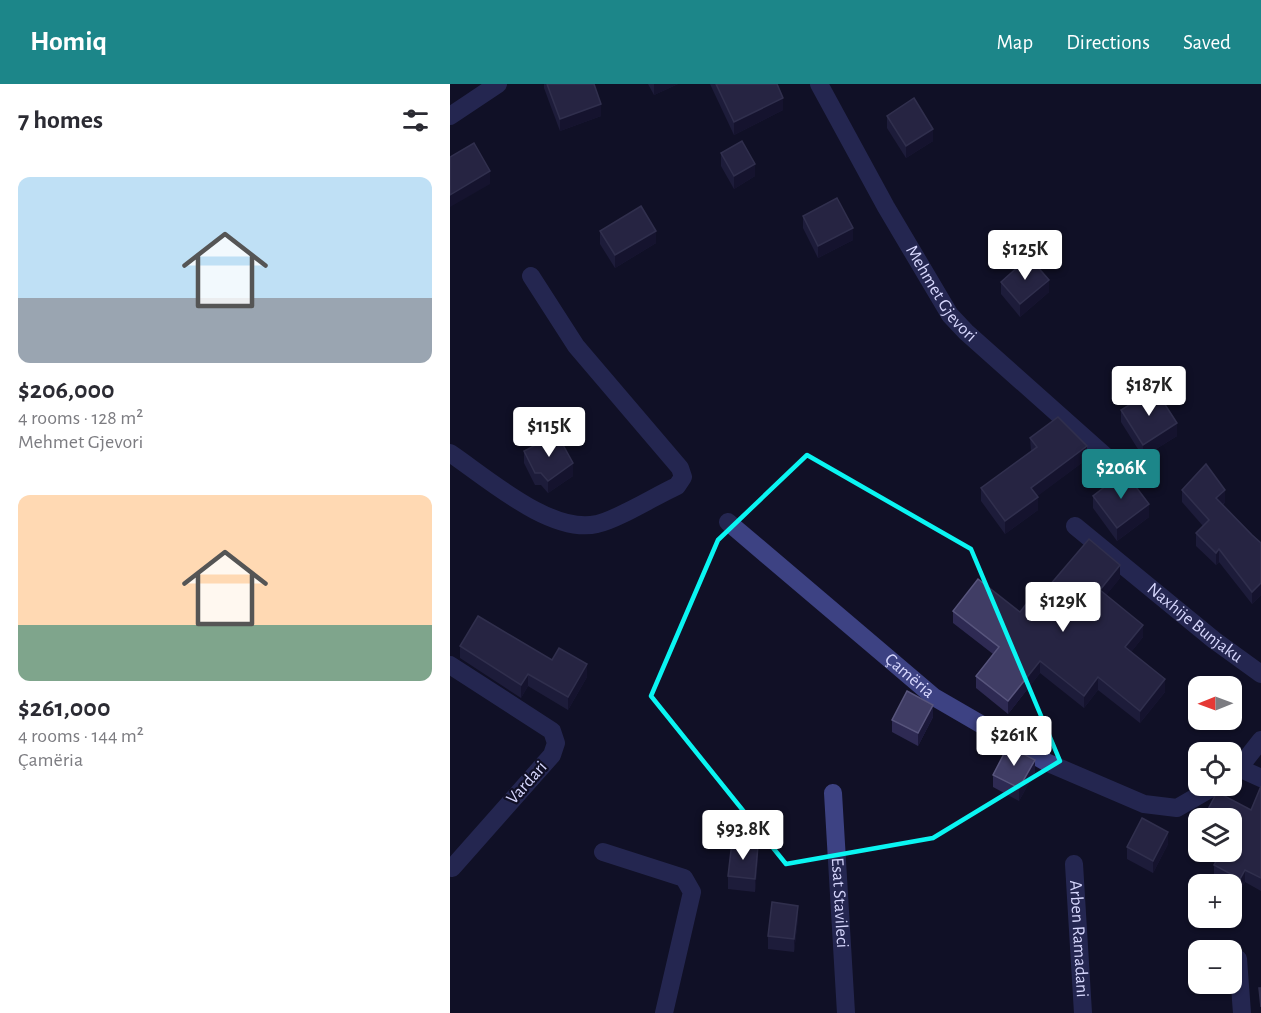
<!DOCTYPE html>
<meta charset="utf-8">
<style>
:root{--surface:#fff;--page:#f2f2f3;--text:#2b2b33;--muted:#7c7c81;--accent:#1c8689}
body{margin:0;font-family:"Alegreya Sans",sans-serif;background:var(--page);color:var(--text);height:100vh;display:flex;flex-direction:column;font-size:22px;white-space:nowrap}
*{box-sizing:border-box;margin:0}
p{font-size:20px;color:var(--muted)}
.icon{flex:none;width:33px;height:33px;fill:none;stroke:currentColor;stroke-width:2;stroke-linecap:round;stroke-linejoin:round}
.map{position:relative;flex:1;overflow:hidden}
.side{display:flex;flex-direction:column;background:var(--surface);width:450px}
.side>*{flex:none}
.needle{width:39px;rotate:269deg}
.tools{position:absolute;left:738px;top:592px;display:grid;gap:12px}
.tools a{display:grid;place-items:center;width:54px;height:54px;border-radius:12px;background:var(--surface);box-shadow:0 2px 4px #0004;font-size:30px}
.price{position:absolute;translate:-50% -51px;padding:0 14px;border-radius:6px;background:#fff;color:#222;font-size:20px;line-height:39px;filter:drop-shadow(0 2px 3px #0008)}
.price::after{content:'';position:absolute;left:50%;top:36px;width:18px;height:14px;margin-left:-9px;background:inherit;clip-path:polygon(0 0,100% 0,50% 100%)}
.price.selected{background:var(--accent);color:#fff}
ul{padding:0;list-style:none}
li{display:grid;align-content:center;gap:12px;height:318px;padding:0 18px}
li span{display:grid;place-items:center;height:186px;border-radius:12px;color:#555}
li>.icon{margin-inline-start:auto}
span .icon{width:108px;height:108px;fill:#fffc;stroke-width:1}
li b{font-size:26px}
h2{display:flex;justify-content:space-between;align-items:center;height:72px;padding:0 18px;font-size:26px}
header{display:flex;align-items:center;gap:36px;box-sizing:border-box;height:84px;padding:0 30px;background:var(--accent);color:#fff}
header strong{font-size:28px}
nav{display:flex;gap:33px;margin-inline-start:auto;font-size:21px}
main{display:flex;flex:1;min-height:0}
.map>svg:first-child{display:block}
.lines{fill:none;stroke-linecap:round;stroke-linejoin:round}
.minor{stroke:#3d4283;stroke-width:18}
.wall{fill:#2e2a53}
.shaded-wall{fill:#1b1839}
.building{fill:#403d65;stroke:#58557d;stroke-width:1.5}
.marked{fill:none;stroke:#0af5f2;stroke-width:4.5;stroke-linejoin:round}
.labels{text-anchor:middle;dominant-baseline:central;stroke-width:4.5;stroke-linejoin:round;paint-order:stroke}
.street-label{font-size:18px;fill:#d7d7fd;stroke:#111026}
</style>
<header>
<strong>Homiq</strong>
<nav><a>Map</a><a>Directions</a><a>Saved</a></nav>
</header>
<main>
<section class="side">
<h2>7 homes<svg class="icon" aria-label="filters" viewBox="0 0 24 24"><path d="M4 7h16M4 17h16"/><circle cx="9" cy="7" r="2"/><circle cx="15" cy="17" r="2"/></svg></h2>
<ul>
<li><span style="background:linear-gradient(#bfe0f5 65%,#9aa5b1 0)"><svg class="icon" aria-label="home" viewBox="0 0 24 24"><path d="M3 11l9-7 9 7M6 9v11h12V9"/></svg></span><div><b>$206,000</b><p>4 rooms · 128 m²</p><p>Mehmet Gjevori</p></div></li>
<li><span style="background:linear-gradient(#ffd9b3 70%,#7fa58c 0)"><svg class="icon" aria-label="home" viewBox="0 0 24 24"><path d="M3 11l9-7 9 7M6 9v11h12V9"/></svg></span><div><b>$261,000</b><p>4 rooms · 144 m²</p><p>Çamëria</p></div></li>
</ul>
</section>
<div class="map">
<svg width="811" height="929" viewBox="0 0 811 929">
<rect width="100%" height="100%" fill="#111026"/>
<g class="lines">
<g class="minor">
<path id="s1" d="M369,0L436,123L500,231L516,248L663,379"/>
<polyline points="0,32 48,0"/>
<path d="M0,369C36,393 101,451 147,440C167,436 207,411 227,402L233,393L230,384L126,262L81,192"/>
<path id="s2" d="M278,438L484,613L596,678L694,720L727,724L765,702"/>
<path id="s3" d="M625,442L764,556L811,590"/>
<polyline points="0,581 102,647 106,659 102,671 2,784"/>
<polyline points="789,684 811,694"/>
<polyline points="782,690 789,684 811,656"/>
<path id="s4" d="M383,709L396,929"/>
<polyline points="153,768 234,794 242,808 214,929"/>
<path id="s5" d="M624,780L633,929"/>
<polyline points="788,875 792,929"/>
</g>
</g>
<g class="wall">
<polygon points="94,0 144,0 151,32 110,47 94,4"/>
<polygon points="198,0 228,0 204,11"/>
<polygon points="260,0 327,0 333,26 284,51"/>
<polygon points="437,32 483,57 456,74 437,44"/>
<polygon points="271,69 305,92 284,105 271,82"/>
<polygon points="353,132 403,156 368,174 353,144"/>
<polygon points="150,147 206,159 165,184 150,160"/>
<polygon points="551,198 599,208 570,233 551,210"/>
<polygon points="671,326 727,352 693,373 671,338"/>
<polygon points="580,354 637,375 587,412 588,426 555,450 531,417 531,404 581,367"/>
<polygon points="74,367 123,392 98,409 91,401 85,401 74,379"/>
<polygon points="732,406 775,418 773,421 811,459 811,511 802,520 769,478 766,481 746,462 746,449 753,442 732,418"/>
<polygon points="643,412 699,433 667,457 643,424"/>
<polygon points="670,494 656,511 693,553 681,568 715,608 690,639 648,606 634,624 590,589 558,630 526,604 526,592 543,570 503,539 503,527 570,528 582,522"/>
<polygon points="10,562 102,576 137,593 118,626 78,602 71,614 10,574"/>
<polygon points="483,633 468,662 442,648 442,636"/>
<polygon points="585,688 569,717 543,703 543,691"/>
<polygon points="811,702 811,807 795,798 790,807 782,803 782,801 778,801 764,794 764,781 801,726"/>
<polygon points="718,760 703,789 677,775 677,763"/>
<polygon points="308,774 305,808 278,805 278,792"/>
<polygon points="348,834 344,868 318,865 318,852"/>
</g>
<g class="shaded-wall">
<polygon points="204,0 228,0 204,11"/>
<polygon points="333,14 333,26 284,51 284,38"/>
<polygon points="151,20 151,32 110,47 110,35"/>
<polygon points="483,45 483,57 456,74 456,62"/>
<polygon points="305,80 305,92 284,105 284,92"/>
<polygon points="40,87 40,100 0,123 0,111"/>
<polygon points="403,144 403,156 368,174 368,162"/>
<polygon points="206,147 206,159 165,184 165,171"/>
<polygon points="599,196 599,208 570,233 570,220"/>
<polygon points="727,339 727,352 693,373 693,361"/>
<polygon points="637,362 637,375 581,417 581,404"/>
<polygon points="123,379 123,392 98,409 98,397"/>
<polygon points="775,406 775,418 766,426 766,414"/>
<polygon points="588,413 588,426 555,450 555,437"/>
<polygon points="699,420 699,433 667,457 667,444"/>
<polygon points="769,465 769,478 766,481 766,469"/>
<polygon points="670,481 670,494 650,519 650,506"/>
<polygon points="811,499 811,511 802,520 802,508"/>
<polygon points="693,541 693,553 675,576 675,563"/>
<polygon points="590,577 590,589 558,630 558,617"/>
<polygon points="137,580 137,593 118,626 118,613"/>
<polygon points="78,590 78,602 71,614 71,601"/>
<polygon points="648,593 648,606 634,624 634,612"/>
<polygon points="715,595 715,608 690,639 690,627"/>
<polygon points="483,621 483,633 468,662 468,649"/>
<polygon points="585,676 585,688 569,717 569,704"/>
<polygon points="718,748 718,760 703,789 703,777"/>
<polygon points="308,762 308,774 305,808 305,795"/>
<polygon points="795,786 795,798 790,807 790,795"/>
<polygon points="348,822 348,834 344,868 344,855"/>
</g>
<g class="building">
<polygon points="97,0 144,0 151,20 110,35"/>
<polygon points="266,0 327,0 333,14 284,38"/>
<polygon points="464,14 483,45 456,62 437,32"/>
<polygon points="292,57 305,80 284,92 271,69"/>
<polygon points="24,59 40,87 0,111 0,73"/>
<polygon points="387,114 403,144 368,162 353,132"/>
<polygon points="191,122 206,147 165,171 150,147"/>
<polygon points="579,173 599,196 570,220 551,198"/>
<polygon points="705,305 727,339 693,361 671,326"/>
<polygon points="608,333 637,362 581,404 588,413 555,437 531,404 587,363 580,354"/>
<polygon points="107,350 123,379 98,397 91,389 85,389 74,367"/>
<polygon points="756,380 775,406 766,414 802,451 811,459 811,499 802,508 769,465 766,469 746,449 759,436 732,406"/>
<polygon points="670,391 677,391 699,420 667,444 643,412"/>
<polygon points="639,455 670,481 650,506 693,541 675,563 715,595 690,627 648,593 634,612 590,577 558,617 526,592 549,563 503,527 528,495 570,528 577,519 582,522"/>
<polygon points="28,532 102,576 109,564 137,580 118,613 78,590 71,601 10,562"/>
<polygon points="457,607 483,621 468,649 442,636"/>
<polygon points="558,662 585,676 569,704 543,691"/>
<polygon points="811,702 811,794 795,786 790,795 764,781 771,768 782,768 782,735 753,735 767,708 801,726"/>
<polygon points="692,734 718,748 703,777 677,763"/>
<polygon points="282,758 308,762 305,795 278,792"/>
<polygon points="322,818 348,822 344,855 318,852"/>
<polygon points="809,904 811,904 811,923"/>
</g>
<path d="M0 0H811V929H0ZM357,371L521,465L610,677L483,754L336,780L201,612L268,456Z" fill="#111026" fill-opacity=".55" fill-rule="evenodd"/>
<path class="marked" d="M357,371L521,465L610,677L483,754L336,780L201,612L268,456Z"/>
<g class="labels">
<g class="street-label">
<text stroke="none"><textPath href="#s1" startOffset="243">Mehmet Gjevori</textPath></text>
<text stroke="none"><textPath href="#s3" startOffset="154">Naxhije Bunjaku</textPath></text>
<text stroke="none"><textPath href="#s2" startOffset="238">Çamëria</textPath></text>
<text transform="translate(77 699) rotate(-48)">Vardari</text>
<text stroke="none"><textPath href="#s4" startOffset="110">Esat Stavileci</textPath></text>
<text stroke="none"><textPath href="#s5" startOffset="75">Arben Ramadani</textPath></text>
</g>
</g>
</svg>
<div class="tools">
<a><svg class="needle" viewBox="-14 -14 28 28"><path d="M0-13l5 13h-10z" fill="#e53935"/><path d="M0 13l5-13h-10z" fill="#7c7c81"/></svg></a>
<a><svg class="icon" aria-label="locate" viewBox="0 0 24 24"><circle cx="12" cy="12" r="6"/><path d="M12 2v4M12 18v4M2 12h4M18 12h4"/></svg></a>
<a><svg class="icon" aria-label="layers" viewBox="0 0 24 24"><path d="M12 4l9 5-9 5-9-5zM3 14l9 5 9-5"/></svg></a>
<a>+</a>
<a>−</a>
</div>
<b class="price" style="left:575px;top:197px">$125K</b>
<b class="price" style="left:699px;top:333px">$187K</b>
<b class="price" style="left:99px;top:374px">$115K</b>
<b class="price selected" style="left:671px;top:416px">$206K</b>
<b class="price" style="left:613px;top:549px">$129K</b>
<b class="price" style="left:564px;top:683px">$261K</b>
<b class="price" style="left:293px;top:777px">$93.8K</b>
</div>
</main>
